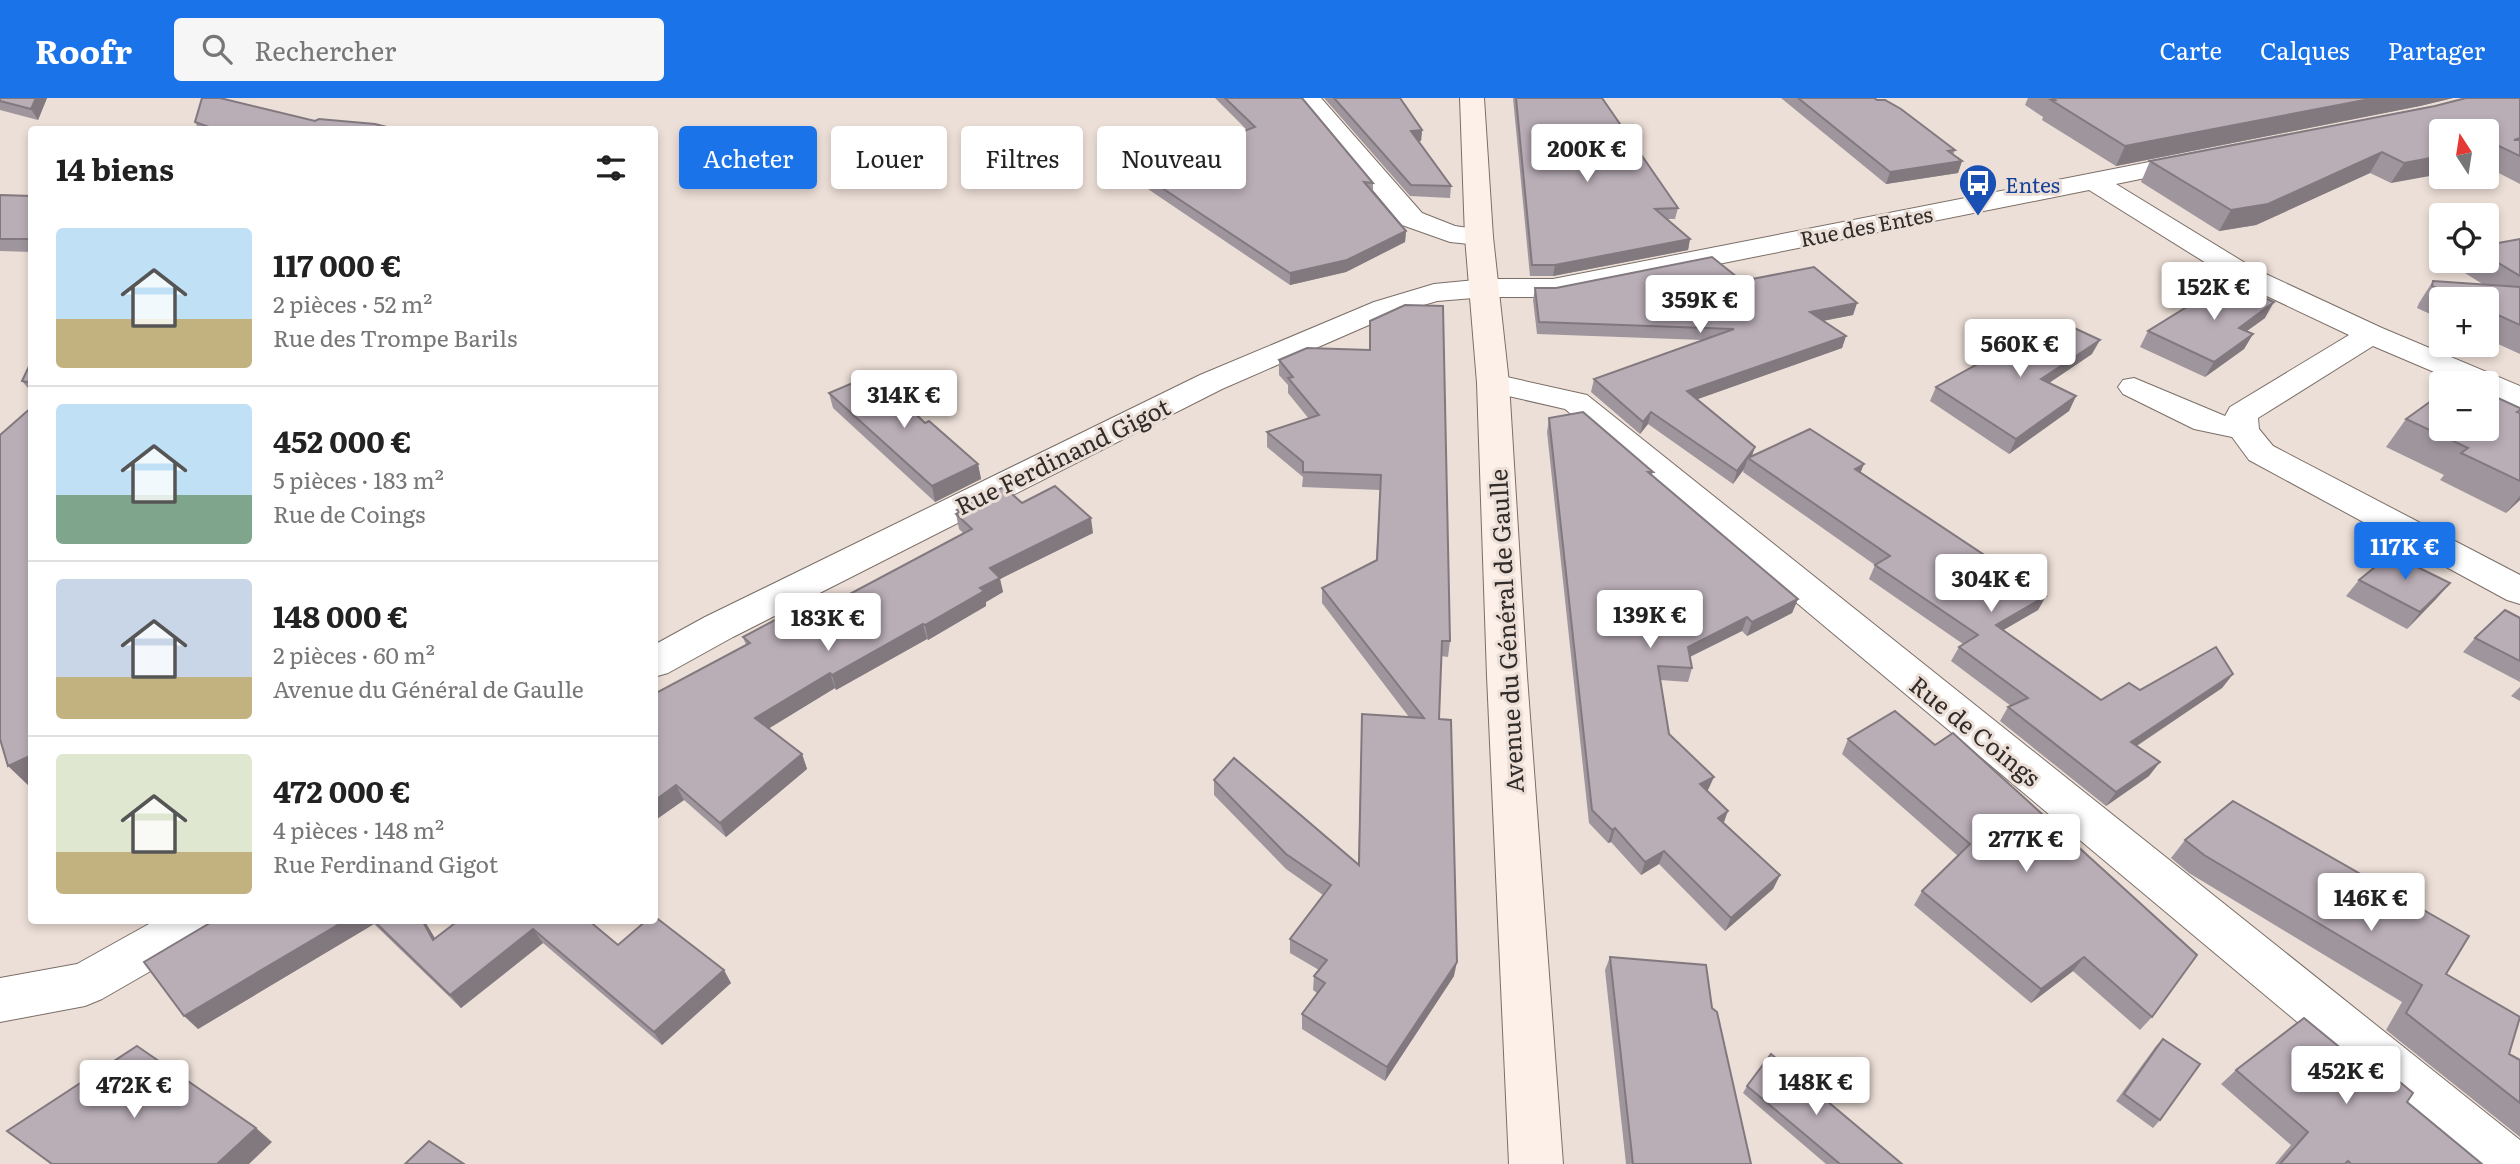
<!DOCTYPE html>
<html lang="fr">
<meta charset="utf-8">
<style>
:root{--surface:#fff;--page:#f6f6f6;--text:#222;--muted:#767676;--line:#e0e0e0;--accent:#1a73e8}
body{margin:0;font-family:Literata,serif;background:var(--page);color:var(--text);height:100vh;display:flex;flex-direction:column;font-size:26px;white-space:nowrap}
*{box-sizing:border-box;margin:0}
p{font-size:23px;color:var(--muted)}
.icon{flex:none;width:38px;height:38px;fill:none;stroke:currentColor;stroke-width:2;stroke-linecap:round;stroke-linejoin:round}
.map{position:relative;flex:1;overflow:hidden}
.sheet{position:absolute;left:28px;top:28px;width:630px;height:798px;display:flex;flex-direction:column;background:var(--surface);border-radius:7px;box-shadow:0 4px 10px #0003}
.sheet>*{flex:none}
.hud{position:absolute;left:679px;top:28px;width:665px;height:63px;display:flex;gap:14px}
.needle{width:46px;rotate:348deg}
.fabs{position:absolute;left:2429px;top:21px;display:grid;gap:14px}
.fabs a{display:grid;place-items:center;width:70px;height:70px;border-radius:7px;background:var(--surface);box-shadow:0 4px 10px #0003;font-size:35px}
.price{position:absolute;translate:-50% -60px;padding:0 16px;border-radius:7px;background:#fff;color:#222;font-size:23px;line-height:46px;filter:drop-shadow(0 2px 4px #0008)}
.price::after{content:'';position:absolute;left:50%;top:42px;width:21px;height:16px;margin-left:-10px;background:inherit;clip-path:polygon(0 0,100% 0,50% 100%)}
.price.selected{background:var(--accent);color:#fff}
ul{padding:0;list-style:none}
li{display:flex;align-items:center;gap:21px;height:175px;padding:0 28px}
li+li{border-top:2px solid var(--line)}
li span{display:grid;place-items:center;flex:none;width:196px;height:140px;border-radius:7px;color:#555}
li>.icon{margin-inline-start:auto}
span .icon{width:84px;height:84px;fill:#fffc;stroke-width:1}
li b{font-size:30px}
h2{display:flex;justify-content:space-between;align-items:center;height:84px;padding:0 28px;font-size:30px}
.tag{padding:0 24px;border-radius:7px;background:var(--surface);box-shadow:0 4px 10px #0003;font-size:24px;line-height:63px}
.tag.selected{background:var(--accent);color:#fff}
header{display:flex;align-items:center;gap:42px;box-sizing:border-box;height:98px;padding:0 35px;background:var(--accent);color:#fff}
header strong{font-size:33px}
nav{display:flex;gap:38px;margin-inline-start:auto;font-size:24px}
.search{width:490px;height:63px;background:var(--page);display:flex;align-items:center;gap:18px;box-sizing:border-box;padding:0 24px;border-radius:7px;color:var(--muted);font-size:26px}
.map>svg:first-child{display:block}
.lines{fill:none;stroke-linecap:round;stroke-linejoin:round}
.street-casing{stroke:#7a6e67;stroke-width:2}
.secondary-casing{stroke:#7a6e67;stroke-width:2}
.street{fill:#fff;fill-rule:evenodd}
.secondary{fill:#fdf0e8;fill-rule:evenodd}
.wall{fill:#9f959d}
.shaded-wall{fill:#82797f}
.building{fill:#b9adb6;stroke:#82797f;stroke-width:2}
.labels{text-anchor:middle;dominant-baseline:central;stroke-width:6;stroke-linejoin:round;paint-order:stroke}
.far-transit-label{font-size:21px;fill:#164399;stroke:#ecdfd7;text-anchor:start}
.far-street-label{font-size:21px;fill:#312c29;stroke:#ecdfd7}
.street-label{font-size:24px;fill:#312c29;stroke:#ecdfd7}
</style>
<header>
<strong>Roofr</strong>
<div class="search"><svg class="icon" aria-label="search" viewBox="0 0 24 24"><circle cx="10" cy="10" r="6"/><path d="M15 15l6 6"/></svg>Rechercher</div>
<nav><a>Carte</a><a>Calques</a><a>Partager</a></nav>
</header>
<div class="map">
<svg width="2520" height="1066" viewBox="0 0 2520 1066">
<rect width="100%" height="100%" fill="#ecdfd7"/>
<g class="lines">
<g class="street-casing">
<g id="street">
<polygon points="1296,0 1321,0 1422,115 1455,128 1489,133 1493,139 1489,145 1479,147 1450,144 1402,127"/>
<polygon points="2195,55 2204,58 2208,63 2204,68 2116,86 2255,171 2382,230 2520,288 2520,310 2487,297 2487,285 2460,285 2373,248 2258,320 2259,331 2273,348 2520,477 2520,506 2507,502 2249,362 2232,339 2194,331 2123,296 2118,289 2123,282 2134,280 2225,318 2230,309 2349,237 2235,183 2089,92 1553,199 1486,199 1437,203 1394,216 1222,291 733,539 668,575 654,579 654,547 705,519 1200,277 1374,204 1434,186 1486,181 1553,181"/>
<polygon points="1493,276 1587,297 2520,1042 2520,1066 2467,1066 1565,311 1482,292 1477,285 1482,278"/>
<polygon points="156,822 222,822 215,836 102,901 85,908 0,924 0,880 77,866"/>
</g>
</g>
<g class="secondary-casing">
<polygon id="secondary" points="1460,0 1484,0 1493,139 1509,285 1527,578 1563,1066 1509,1066 1487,578 1477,285 1465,139"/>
</g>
<use href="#street" class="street"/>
<use href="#secondary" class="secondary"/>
</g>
<g class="wall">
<polygon points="0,0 47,0 38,22 0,12"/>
<polygon points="1215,0 1302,0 1373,85 1373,94 1406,133 1405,144 1346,174 1290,187 1139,85 1138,74 1247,32"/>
<polygon points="1324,0 1400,0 1422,32 1421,43 1418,43 1451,88 1450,100 1410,98"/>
<polygon points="1513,0 1602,0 1678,110 1675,121 1667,121 1690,141 1688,152 1553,178 1530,178"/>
<polygon points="1781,0 1874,0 1955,52 1953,57 1962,63 1958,75 1886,86"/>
<polygon points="2028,0 2453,0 2420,8 2116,68 2042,22 2043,19 2025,7"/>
<polygon points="2520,0 2520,86 2487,69 2487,33 2391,85 2370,75 2256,127 2219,133 2141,84 2150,63 2435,8"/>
<polygon points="315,23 399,32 199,32 195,24"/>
<polygon points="0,97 32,98 32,154 0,153"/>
<polygon points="2520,141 2520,256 2487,241 2487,201 2441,201 2441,221 2417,210 2419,205 2433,183 2484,187 2457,170 2462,163 2487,163 2487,147"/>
<polygon points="1742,183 1857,205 1853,217 1823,223 1846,238 1842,250 1697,301 1753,358 1861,374 2046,498 2038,512 2003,532 2101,602 2140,592 2233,576 2222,590 2137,648 2149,678 2106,708 2000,623 2008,609 2011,608 1951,563 1959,549 1963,546 1869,481 1875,467 1743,374 1744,371 1733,386 1648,326 1640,336 1591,294 1594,281 1703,242 1537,236 1533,202 1535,190"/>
<polygon points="2265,220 2247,233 2253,236 2244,251 2205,279 2140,249 2148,233"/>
<polygon points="1370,223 1450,543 1448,559 1441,558 1439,621 1454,878 1385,983 1302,931 1302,916 1317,895 1313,892 1314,878 1319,872 1290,855 1290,841 1323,797 1286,771 1214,697 1214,682 1358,766 1362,616 1409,619 1322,505 1322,490 1376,463 1380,392 1302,389 1303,379 1267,349 1267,334 1309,321 1288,295 1288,287 1279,277 1279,262 1369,252"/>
<polygon points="2092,256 2049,285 2076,298 2069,313 2009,356 1930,303 1936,289"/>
<polygon points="32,262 32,295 22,283"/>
<polygon points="829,295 925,325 978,366 981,381 935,404 833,310"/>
<polygon points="2518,314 2520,315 2520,402 2506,415 2440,382 2444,377 2386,349 2406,321"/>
<polygon points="1549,320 1653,374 1652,377 1798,501 1792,515 1747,538 1742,533 1690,559 1692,570 1688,584 1660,582 1669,636 1708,692 1707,693 1724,725 1780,777 1773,791 1725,833 1659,766 1641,777 1611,744 1608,745 1589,725 1547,334"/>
<polygon points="1022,405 1093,435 1000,481 1003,494 986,504 986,508 928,542 927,541 836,592 835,590 768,631 802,656 807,671 726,739 684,702 654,723 746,547 743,539 801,522 963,435 959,431 956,416 958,415 957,412"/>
<polygon points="2359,482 2450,485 2436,501 2407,531 2346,498"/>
<polygon points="2520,520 2520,584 2463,554 2475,540"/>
<polygon points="2520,589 2520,603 2511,598"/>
<polygon points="1895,613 2152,919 2140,932 2073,873 2031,905 1914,807 1922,793 1958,758 1842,656 1848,641"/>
<polygon points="2185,742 2446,876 2509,956 2520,962 2520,1039 2386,932 2402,904 2189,775 2171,760"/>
<polygon points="215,822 424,822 435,841 588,822 618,847 731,885 662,947 543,845 461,910 374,826 198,931"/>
<polygon points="1610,859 1712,910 1751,1066 1626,1066 1605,872"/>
<polygon points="2163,941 2160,1022 2153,1030 2116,1003 2156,948"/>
<polygon points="2377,965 2407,1004 2482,1066 2275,1066 2291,1047 2221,986 2236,972 2368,972"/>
<polygon points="1747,988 1902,1066 1826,1066 1743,995"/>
</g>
<g class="shaded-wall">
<polygon points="36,0 47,0 38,22 31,11"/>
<polygon points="2375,0 2453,0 2420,8 2116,68 2125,48"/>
<polygon points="1422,32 1421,43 1410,44 1411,33"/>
<polygon points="2499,48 2487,66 2487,50"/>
<polygon points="2382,54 2370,75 2256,127 2219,133 2231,112"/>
<polygon points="2441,58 2441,76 2391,85 2404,65"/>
<polygon points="1962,63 1958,75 1886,86 1890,74"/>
<polygon points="1406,133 1405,144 1346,174 1290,187 1290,175"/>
<polygon points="1690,141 1688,152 1553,178 1555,167"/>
<polygon points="2274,204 2265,220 2230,245 2239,230"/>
<polygon points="1857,205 1853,217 1806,226 1810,214"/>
<polygon points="2253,236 2244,251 2205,279 2214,264"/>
<polygon points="1846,238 1842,250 1684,306 1687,293"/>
<polygon points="2100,242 2092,256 2034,295 2041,281"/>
<polygon points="2076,298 2069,313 2009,356 2016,341"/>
<polygon points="1651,314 1648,326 1640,336 1643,324"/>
<polygon points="1755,349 1751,361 1748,360 1744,371 1733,386 1737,373"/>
<polygon points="978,366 981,381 935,404 932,388"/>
<polygon points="1864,366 1858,381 1855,371"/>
<polygon points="2520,398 2520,402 2506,415"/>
<polygon points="1091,420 1093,435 1000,481 1003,494 986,504 986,508 928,542 925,527 980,490 990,470"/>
<polygon points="2450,485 2436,501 2407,531 2420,514"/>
<polygon points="2046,498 2038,512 1988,541 1996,527"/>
<polygon points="1798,501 1792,515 1747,538 1752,524"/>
<polygon points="1747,519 1742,533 1683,562 1688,549"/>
<polygon points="923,526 927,541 836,592 832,577"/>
<polygon points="830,575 835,590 761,635 755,620"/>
<polygon points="2233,576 2222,590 2121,658 2131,644"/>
<polygon points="802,656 807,671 726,739 720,725"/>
<polygon points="32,657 32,689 30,689 8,668"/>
<polygon points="2160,664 2149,678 2106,708 2116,694"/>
<polygon points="1714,679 1708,692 1695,700 1700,686"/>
<polygon points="676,687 684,702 654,723 654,703"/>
<polygon points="1728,713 1723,727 1718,720"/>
<polygon points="1615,730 1611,744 1608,745 1612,732"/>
<polygon points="1664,753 1659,766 1641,777 1645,764"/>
<polygon points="1780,777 1773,791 1725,833 1731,820"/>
<polygon points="346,822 371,822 374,826 198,931 184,918"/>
<polygon points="422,822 424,822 444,855 433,842"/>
<polygon points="533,831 543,845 461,910 450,897"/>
<polygon points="2084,859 2073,873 2031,905 2041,891"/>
<polygon points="1457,864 1454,878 1385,983 1387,969"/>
<polygon points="724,872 731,885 662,947 654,934"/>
<polygon points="256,1030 272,1044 249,1066 217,1066"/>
</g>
<g class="building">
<polygon points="0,0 36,0 31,11 0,3"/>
<polygon points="202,0 220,0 315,23 319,21 375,26 399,32 217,32 195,24"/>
<polygon points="1225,0 1302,0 1373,85 1364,84 1406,133 1347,162 1290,175 1138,74 1255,29"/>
<polygon points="1334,0 1400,0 1422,32 1411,33 1451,88 1411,87"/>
<polygon points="1516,0 1602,0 1678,110 1655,111 1690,141 1555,167 1532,167"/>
<polygon points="1798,0 1874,0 1877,2 1885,2 1901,11 1955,52 1948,53 1962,63 1890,74"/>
<polygon points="2052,0 2375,0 2125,48 2051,2 2055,2"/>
<polygon points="2466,0 2520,0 2520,40 2514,42 2520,42 2520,58 2499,48 2487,50 2487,33 2441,33 2441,58 2404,65 2382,54 2268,106 2231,112 2150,63 2435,8"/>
<polygon points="0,97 32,98 32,141 0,141"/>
<polygon points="2520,141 2520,178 2487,158 2487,147"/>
<polygon points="1712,159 1742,183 1814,169 1857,205 1810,214 1846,238 1687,293 1755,349 1737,373 1651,314 1643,324 1594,281 1734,231 1539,224 1535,190 1556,190"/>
<polygon points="2433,183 2520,189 2520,227 2487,212 2487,201 2462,201 2432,188"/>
<polygon points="2227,184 2274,204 2239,230 2253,236 2214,264 2148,233"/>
<polygon points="1405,207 1443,208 1450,543 1442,543 1439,621 1451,622 1457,864 1387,969 1302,916 1325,885 1314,878 1327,862 1290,841 1331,787 1286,756 1214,682 1234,660 1359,767 1362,616 1424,620 1322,490 1377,462 1381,377 1303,374 1303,364 1267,334 1319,317 1288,280 1293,279 1279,262 1307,250 1370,252 1370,223"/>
<polygon points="2057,222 2100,242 2041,281 2076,298 2016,341 1936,289"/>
<polygon points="32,262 32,285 22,283"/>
<polygon points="874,276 925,325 929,323 978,366 932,388 829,295"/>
<polygon points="2487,295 2520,310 2520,312 2517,314 2520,315 2520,383 2461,355 2468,350 2406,321 2441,296 2441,331 2487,331"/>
<polygon points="32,309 32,657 8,668 0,641 0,337"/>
<polygon points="1583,314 1653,374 1648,374 1798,501 1752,524 1747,519 1688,549 1692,570 1658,568 1669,636 1714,679 1700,686 1728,713 1718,720 1780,777 1731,820 1664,753 1645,764 1615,730 1612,732 1592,712 1549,320"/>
<polygon points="1810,331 1864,366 1855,371 2046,498 1996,527 2101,602 2129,585 2140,592 2216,549 2233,576 2131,644 2160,664 2116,694 2008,609 2028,600 1959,549 1978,537 1875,467 1890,458 1748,360"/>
<polygon points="1055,388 1091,420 990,470 1000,480 980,490 984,493 925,527 923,526 832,577 830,575 755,620 802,656 720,725 676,687 654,703 654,596 750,545 743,539 792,513 801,522 972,431 956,416 960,414 957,412 1004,389 1022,405"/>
<polygon points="2391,456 2450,485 2420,514 2359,482"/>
<polygon points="2505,512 2520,520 2520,563 2475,540"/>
<polygon points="1895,613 1935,647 1953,635 2197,857 2152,919 2084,859 2041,891 1922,793 1970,746 1848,641"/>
<polygon points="2233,703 2469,838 2446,876 2520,919 2509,956 2520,962 2520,1005 2406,915 2422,887 2204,757 2185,742"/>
<polygon points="654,818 724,872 654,934 533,831 450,897 373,822 422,822 433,842 459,822 588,822 618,847 647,822 654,822"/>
<polygon points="215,822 346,822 184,918 144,864"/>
<polygon points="1610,859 1706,867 1712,910 1717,914 1751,1066 1633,1066"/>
<polygon points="2304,920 2371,975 2377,965 2413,995 2407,1004 2482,1066 2351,1066 2348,1063 2345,1066 2280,1066 2308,1034 2236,972"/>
<polygon points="2163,941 2200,966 2160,1022 2124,996"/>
<polygon points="137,948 256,1030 217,1066 52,1066 7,1033"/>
<polygon points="1771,956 1902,1066 1840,1066 1747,988"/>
<polygon points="429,1043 464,1066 405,1066"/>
</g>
<defs>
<g id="bus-pin" transform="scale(2.0125)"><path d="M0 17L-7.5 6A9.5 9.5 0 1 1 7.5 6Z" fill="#1a4fb4" stroke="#ecdfd7"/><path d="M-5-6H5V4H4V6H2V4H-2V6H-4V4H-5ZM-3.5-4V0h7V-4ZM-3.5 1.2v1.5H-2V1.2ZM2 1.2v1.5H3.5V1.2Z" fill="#fff"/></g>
</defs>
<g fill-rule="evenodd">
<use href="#bus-pin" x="1978" y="85"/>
</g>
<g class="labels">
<g class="far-transit-label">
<text x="2005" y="85">Entes</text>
</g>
<g class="far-street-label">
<text transform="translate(1866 127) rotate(-11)">Rue des Entes</text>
</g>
<g class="street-label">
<text transform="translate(1062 357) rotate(-26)">Rue Ferdinand Gigot</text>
<text transform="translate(1505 533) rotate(-93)">Avenue du Général de Gaulle</text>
<text transform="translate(1976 632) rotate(39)">Rue de Coings</text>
</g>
</g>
</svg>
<div class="fabs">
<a><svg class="needle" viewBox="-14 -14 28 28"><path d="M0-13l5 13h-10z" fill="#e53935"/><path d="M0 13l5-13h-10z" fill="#767676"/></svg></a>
<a><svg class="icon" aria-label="locate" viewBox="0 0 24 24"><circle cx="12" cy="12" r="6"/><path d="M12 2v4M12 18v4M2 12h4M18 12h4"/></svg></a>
<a>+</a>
<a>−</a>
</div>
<b class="price" style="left:1587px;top:86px">200K €</b>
<b class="price" style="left:2214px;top:224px">152K €</b>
<b class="price" style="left:1700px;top:237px">359K €</b>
<b class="price" style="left:2020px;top:281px">560K €</b>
<b class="price" style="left:904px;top:332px">314K €</b>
<b class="price selected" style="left:2405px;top:484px">117K €</b>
<b class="price" style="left:1991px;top:516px">304K €</b>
<b class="price" style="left:1650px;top:552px">139K €</b>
<b class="price" style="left:828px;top:555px">183K €</b>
<b class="price" style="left:2026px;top:776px">277K €</b>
<b class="price" style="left:2371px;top:835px">146K €</b>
<b class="price" style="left:2346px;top:1008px">452K €</b>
<b class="price" style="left:1816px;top:1019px">148K €</b>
<b class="price" style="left:134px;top:1022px">472K €</b>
<div class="hud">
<a class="tag selected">Acheter</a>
<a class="tag">Louer</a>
<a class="tag">Filtres</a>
<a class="tag">Nouveau</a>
</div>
<section class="sheet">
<h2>14 biens<svg class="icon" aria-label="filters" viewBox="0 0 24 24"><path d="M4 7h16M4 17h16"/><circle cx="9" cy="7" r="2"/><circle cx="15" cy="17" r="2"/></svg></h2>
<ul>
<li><span style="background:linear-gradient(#bfe0f5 65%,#c2b280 0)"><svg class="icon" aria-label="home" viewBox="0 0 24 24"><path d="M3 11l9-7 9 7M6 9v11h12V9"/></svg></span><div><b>117 000 €</b><p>2 pièces · 52 m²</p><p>Rue des Trompe Barils</p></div></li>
<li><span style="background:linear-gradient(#bfe0f5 65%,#7fa58c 0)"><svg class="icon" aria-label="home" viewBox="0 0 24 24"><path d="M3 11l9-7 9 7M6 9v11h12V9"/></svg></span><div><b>452 000 €</b><p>5 pièces · 183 m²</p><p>Rue de Coings</p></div></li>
<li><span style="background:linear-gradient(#c9d6e8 70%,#c2b280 0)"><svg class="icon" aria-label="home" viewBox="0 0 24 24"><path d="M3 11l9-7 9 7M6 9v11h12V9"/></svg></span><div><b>148 000 €</b><p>2 pièces · 60 m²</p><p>Avenue du Général de Gaulle</p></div></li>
<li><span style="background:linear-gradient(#dfe7d0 70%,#c2b280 0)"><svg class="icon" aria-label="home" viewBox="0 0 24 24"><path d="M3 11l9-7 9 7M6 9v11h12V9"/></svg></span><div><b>472 000 €</b><p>4 pièces · 148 m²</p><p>Rue Ferdinand Gigot</p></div></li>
</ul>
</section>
</div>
